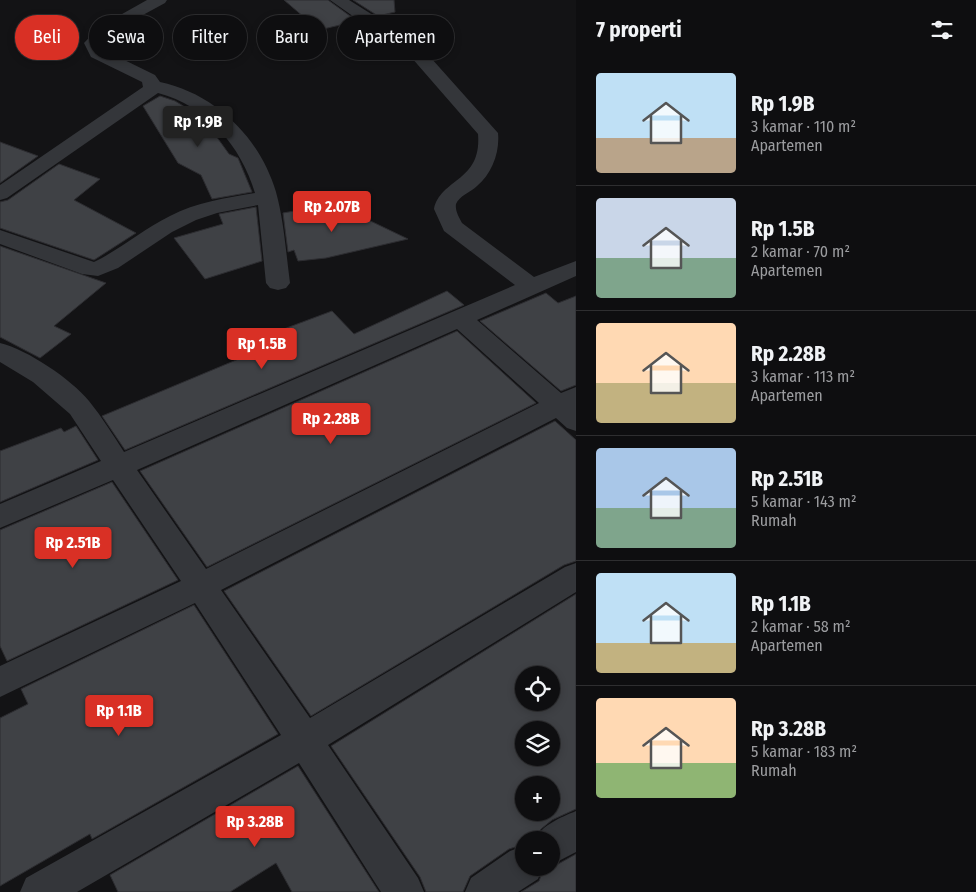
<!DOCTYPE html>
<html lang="id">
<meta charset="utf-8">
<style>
:root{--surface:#0e0e10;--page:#1c1c1e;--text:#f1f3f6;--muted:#9b9c9f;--line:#2e2e30;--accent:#d93025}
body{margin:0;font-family:"Fira Sans Condensed",sans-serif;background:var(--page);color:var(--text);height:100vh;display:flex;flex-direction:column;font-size:19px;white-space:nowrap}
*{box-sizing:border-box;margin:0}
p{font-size:16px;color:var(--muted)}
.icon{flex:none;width:28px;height:28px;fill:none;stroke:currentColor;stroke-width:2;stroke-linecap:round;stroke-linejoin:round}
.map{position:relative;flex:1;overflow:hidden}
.side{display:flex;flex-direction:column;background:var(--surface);width:400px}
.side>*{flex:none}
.hud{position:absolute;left:15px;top:15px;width:475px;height:45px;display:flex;gap:10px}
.controls{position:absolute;left:515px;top:666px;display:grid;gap:10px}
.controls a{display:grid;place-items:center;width:45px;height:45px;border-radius:50%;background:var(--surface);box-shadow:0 2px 8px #0003,0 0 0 1px var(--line);font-size:25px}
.price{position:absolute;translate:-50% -42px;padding:0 11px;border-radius:5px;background:var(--accent);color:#fff;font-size:16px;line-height:32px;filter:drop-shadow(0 1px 2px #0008)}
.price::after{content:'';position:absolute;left:50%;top:30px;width:15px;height:11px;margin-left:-8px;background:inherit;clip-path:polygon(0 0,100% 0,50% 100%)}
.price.on{background:#222;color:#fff}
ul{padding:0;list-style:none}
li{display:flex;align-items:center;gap:15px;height:125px;padding:0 20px}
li+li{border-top:1px solid var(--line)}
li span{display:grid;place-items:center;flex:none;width:140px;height:100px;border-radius:5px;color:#555}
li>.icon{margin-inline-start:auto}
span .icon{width:60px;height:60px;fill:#fffc;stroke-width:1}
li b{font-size:21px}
h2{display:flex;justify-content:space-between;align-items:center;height:60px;padding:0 20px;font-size:21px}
.pill{padding:0 18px;border-radius:22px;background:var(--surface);box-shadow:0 2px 8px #0003,0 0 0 1px var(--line);font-size:18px;line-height:45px}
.pill.on{background:var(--accent);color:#fff}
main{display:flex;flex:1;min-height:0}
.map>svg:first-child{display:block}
.building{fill:#3f4145;stroke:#2d2d31;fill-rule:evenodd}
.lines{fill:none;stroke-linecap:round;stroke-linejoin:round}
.minor{fill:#34363a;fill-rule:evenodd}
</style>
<main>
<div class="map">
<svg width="576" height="892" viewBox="0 0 576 892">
<rect width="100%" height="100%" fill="#131315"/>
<g class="building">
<polygon points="284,0 328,0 357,21 319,30"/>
<polygon points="353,0 394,0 395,12 378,16"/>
<polygon points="160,96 175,101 203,118 229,154 238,158 252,192 212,199 201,175 178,163 143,106"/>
<polygon points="0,142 38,156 0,183"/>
<polygon points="59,164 100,179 74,200 136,233 94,260 0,228 0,202 8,200"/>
<polygon points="335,204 408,239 326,258 298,261 294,250 288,252 283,213"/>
<polygon points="256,207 262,261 205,279 174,238 223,224 219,214"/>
<polygon points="0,246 106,283 54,326 71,334 40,358 0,337"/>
<polygon points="447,291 464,305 125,450 102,416 241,358 233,348 332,311 354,334"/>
<polygon points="546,293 558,303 576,296 576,385 561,391 480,321"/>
<polygon points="457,331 536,403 207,567 140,471"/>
<polygon points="555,421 576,440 576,561 564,565 311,716 224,591"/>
<polygon points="76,426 98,460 0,502 0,451 61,428 64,432"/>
<polygon points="112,482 178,580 7,661 0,646 0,530"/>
<path d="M576,594V809L552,820L541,829L533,840H524V844L509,849L470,876L463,892H426L420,877L331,746ZM524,675H551V702H524ZM524,730H551V758H524ZM524,785H551V812H524Z"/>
<polygon points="194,605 278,734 92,839 90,834 0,886 0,718 28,704 21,689"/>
<polygon points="298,766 379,892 292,892 276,863 230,892 118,892 110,875"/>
<polygon points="576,854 576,892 521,892 539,881 544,868 551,868"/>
</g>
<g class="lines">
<g class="minor">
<path d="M147,0H167L165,3L119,28L102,43L104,50L155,75L160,82C216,94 260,138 276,192C284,221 286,253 290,283L286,288L278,290L270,288L266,283L258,205L217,213L196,220L172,232L118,268L98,276L82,274L0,244V230L94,262C121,249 143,229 170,216C196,202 226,198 255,193C241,146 207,106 158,93L7,198L0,200V185L143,87L142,82L91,57L84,43L99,27Z"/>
<path d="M330,0H349L411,39L423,49L498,133C500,152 492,174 477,186C471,192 459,196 456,204C455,211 459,217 462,223L534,277L576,261V276L477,320L561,393L576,387V431L567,428L556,418L221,590L310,718L565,567L576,563V592L328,745L418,878L424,892H381L299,763L77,892H20L26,878L281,735L195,603L0,697V666L181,581L113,480L0,528V504L101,461L70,414L33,382L0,362V343C28,350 71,379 89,401C102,417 113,435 124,452L515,285L444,231L434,209C441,178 482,182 478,134L411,57ZM457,329L539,403L206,569L137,470Z"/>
<path d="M576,811V852L551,865V840H535C541,825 562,817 576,811Z"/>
<polygon points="524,846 524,868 542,868 538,879 518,892 465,892 471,878 510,851"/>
</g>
</g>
</svg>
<div class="controls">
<a><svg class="icon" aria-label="locate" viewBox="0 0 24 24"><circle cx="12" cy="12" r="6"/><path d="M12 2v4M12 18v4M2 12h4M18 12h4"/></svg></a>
<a><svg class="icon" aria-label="layers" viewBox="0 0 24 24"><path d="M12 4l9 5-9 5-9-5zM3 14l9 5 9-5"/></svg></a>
<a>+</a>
<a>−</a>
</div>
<b class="price on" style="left:198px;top:148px">Rp 1.9B</b>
<b class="price" style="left:332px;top:233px">Rp 2.07B</b>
<b class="price" style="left:262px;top:370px">Rp 1.5B</b>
<b class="price" style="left:331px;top:445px">Rp 2.28B</b>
<b class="price" style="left:73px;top:569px">Rp 2.51B</b>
<b class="price" style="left:119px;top:737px">Rp 1.1B</b>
<b class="price" style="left:255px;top:848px">Rp 3.28B</b>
<div class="hud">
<a class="pill on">Beli</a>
<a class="pill">Sewa</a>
<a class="pill">Filter</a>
<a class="pill">Baru</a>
<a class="pill">Apartemen</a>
</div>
</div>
<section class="side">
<h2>7 properti<svg class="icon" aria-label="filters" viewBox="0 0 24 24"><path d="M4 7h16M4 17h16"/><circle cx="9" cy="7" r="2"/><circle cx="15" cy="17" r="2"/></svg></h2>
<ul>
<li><span style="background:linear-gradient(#bfe0f5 65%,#b9a48a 0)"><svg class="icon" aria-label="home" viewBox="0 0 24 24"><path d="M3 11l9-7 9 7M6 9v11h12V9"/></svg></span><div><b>Rp 1.9B</b><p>3 kamar · 110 m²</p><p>Apartemen</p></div></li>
<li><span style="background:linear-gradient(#c9d6e8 60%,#7fa58c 0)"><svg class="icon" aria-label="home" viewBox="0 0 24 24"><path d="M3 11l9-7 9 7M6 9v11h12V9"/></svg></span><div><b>Rp 1.5B</b><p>2 kamar · 70 m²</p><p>Apartemen</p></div></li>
<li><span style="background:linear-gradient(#ffd9b3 60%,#c2b280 0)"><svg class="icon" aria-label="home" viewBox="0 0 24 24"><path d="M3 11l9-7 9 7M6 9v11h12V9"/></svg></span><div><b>Rp 2.28B</b><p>3 kamar · 113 m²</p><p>Apartemen</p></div></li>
<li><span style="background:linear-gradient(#a9c7e8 60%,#7fa58c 0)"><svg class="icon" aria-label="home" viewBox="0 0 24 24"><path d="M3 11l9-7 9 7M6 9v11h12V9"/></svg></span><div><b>Rp 2.51B</b><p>5 kamar · 143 m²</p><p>Rumah</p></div></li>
<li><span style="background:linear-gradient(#bfe0f5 70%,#c2b280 0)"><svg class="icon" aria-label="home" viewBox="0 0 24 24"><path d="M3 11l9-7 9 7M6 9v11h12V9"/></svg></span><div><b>Rp 1.1B</b><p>2 kamar · 58 m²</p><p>Apartemen</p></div></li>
<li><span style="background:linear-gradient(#ffd9b3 65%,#8fb573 0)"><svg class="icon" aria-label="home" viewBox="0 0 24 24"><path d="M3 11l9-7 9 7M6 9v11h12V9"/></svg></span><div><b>Rp 3.28B</b><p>5 kamar · 183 m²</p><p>Rumah</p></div></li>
</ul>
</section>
</main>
